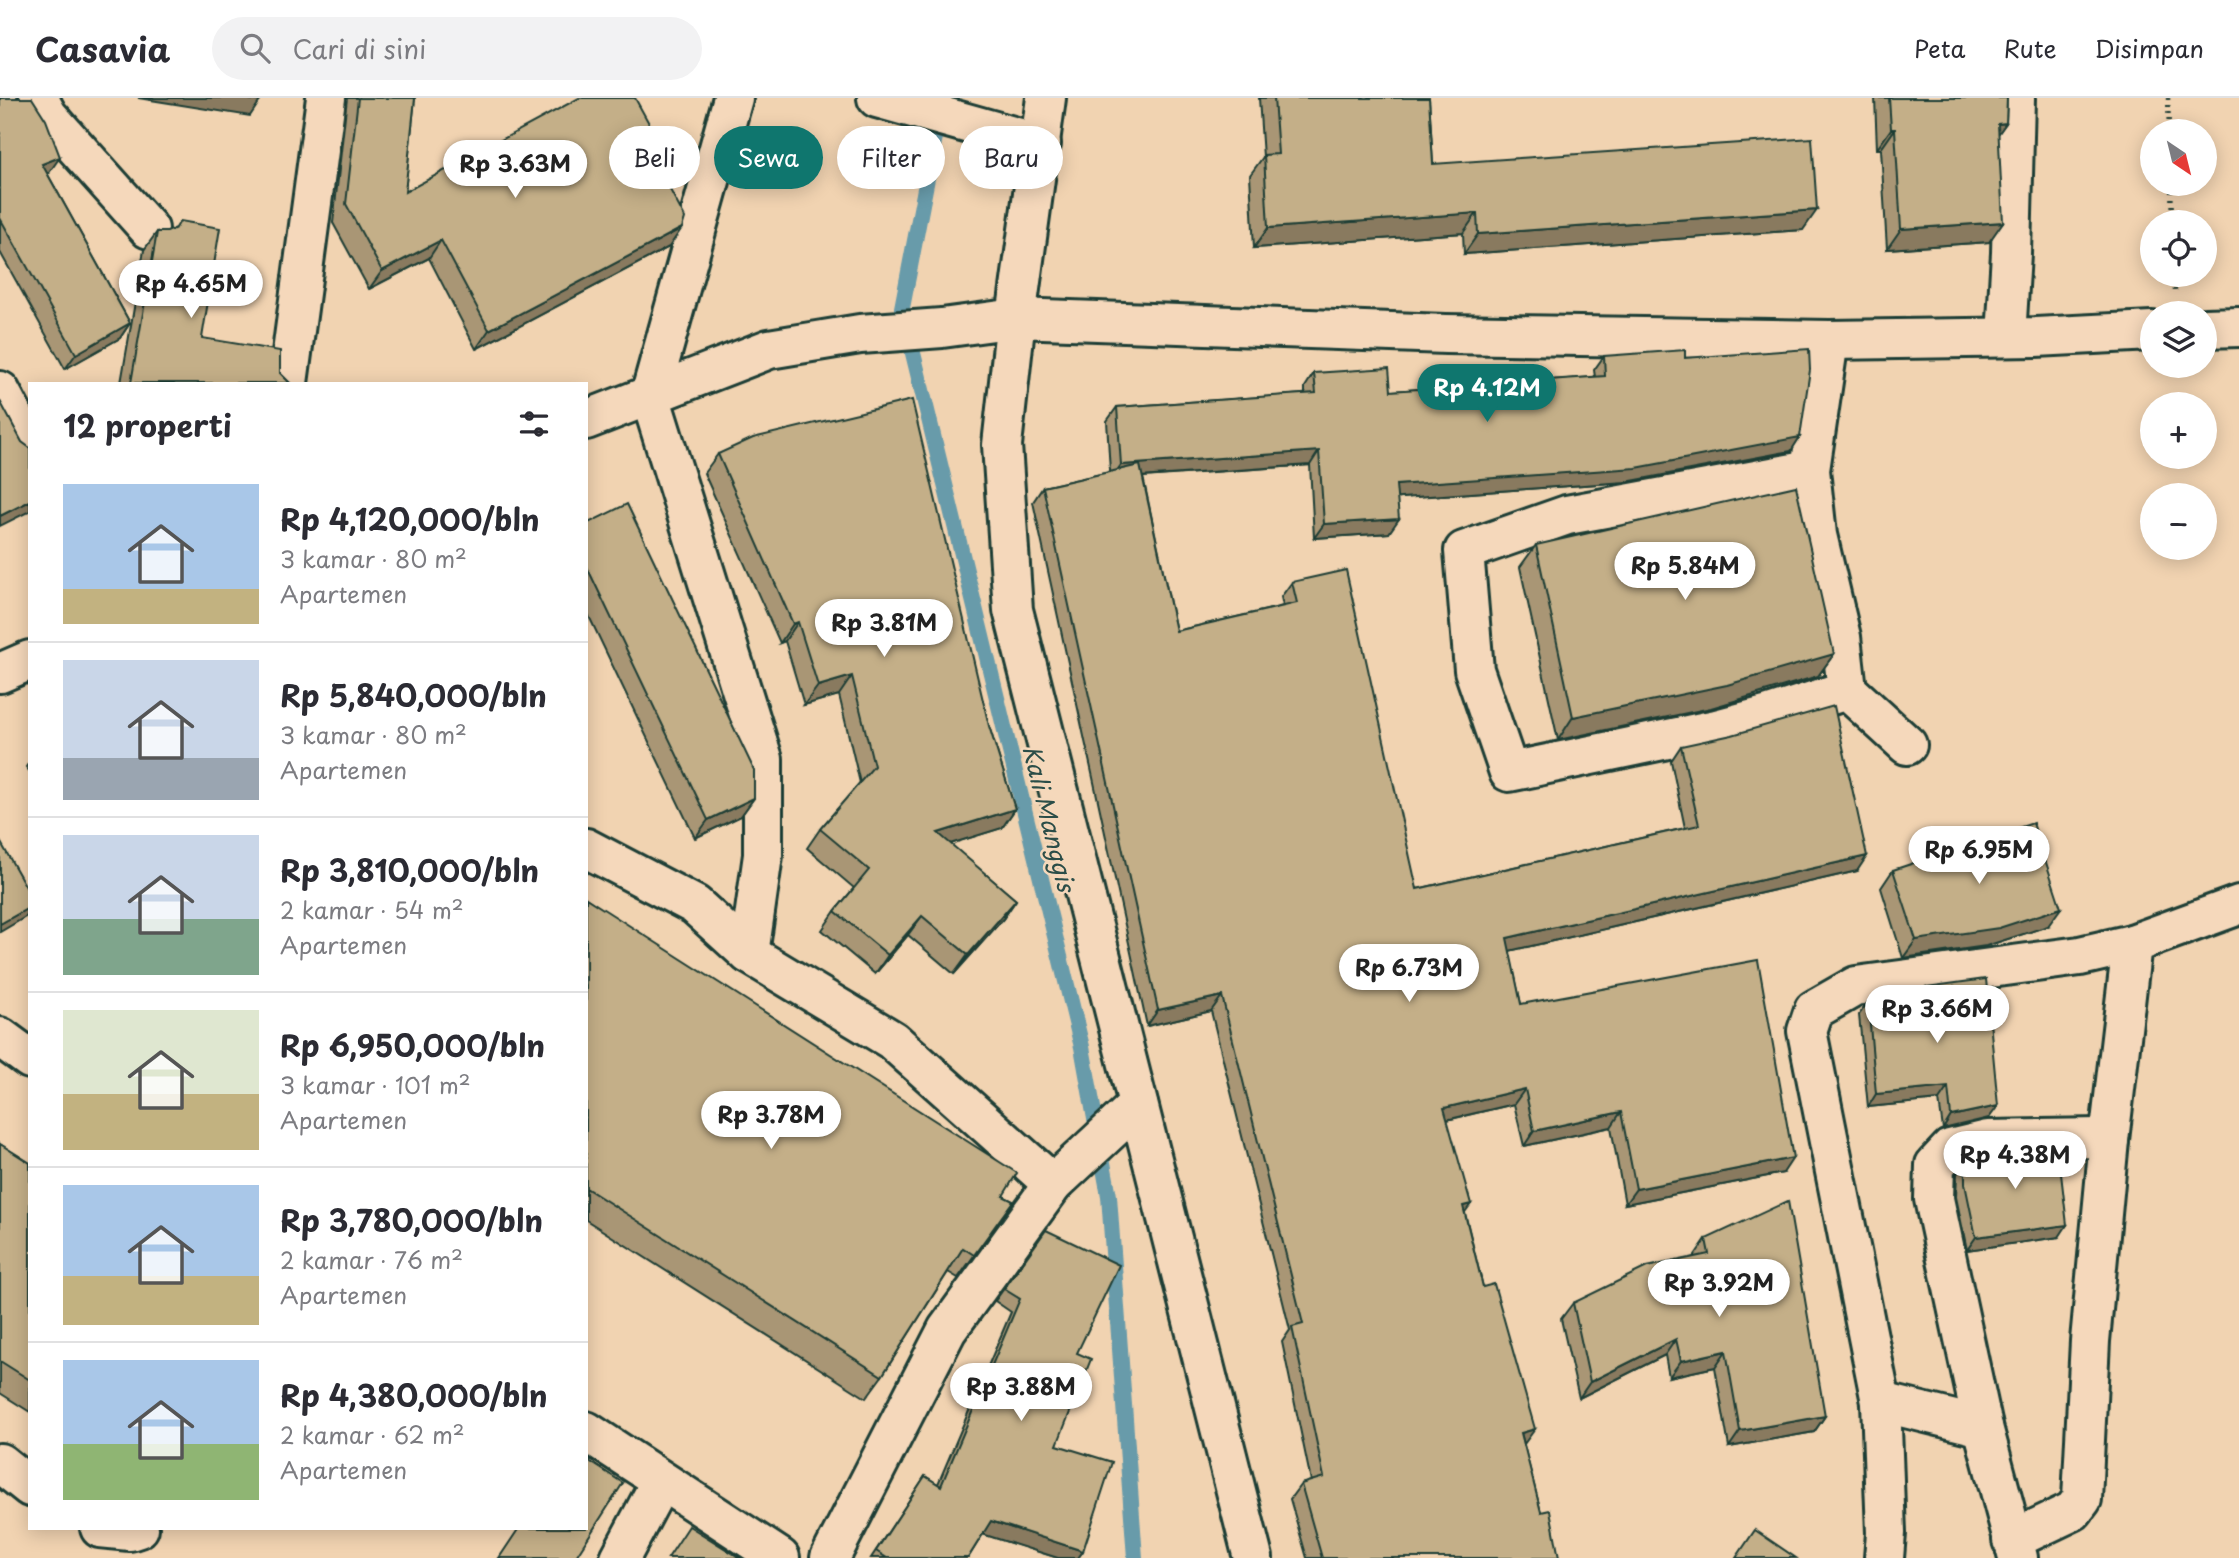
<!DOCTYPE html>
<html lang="id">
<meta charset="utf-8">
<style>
:root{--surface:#fff;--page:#f2f2f3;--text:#2b2b33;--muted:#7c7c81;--line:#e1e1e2;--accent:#0f766e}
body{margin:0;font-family:"Playpen Sans",sans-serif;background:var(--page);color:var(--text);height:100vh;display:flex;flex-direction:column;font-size:26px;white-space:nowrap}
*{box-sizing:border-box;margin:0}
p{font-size:23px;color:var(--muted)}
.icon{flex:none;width:38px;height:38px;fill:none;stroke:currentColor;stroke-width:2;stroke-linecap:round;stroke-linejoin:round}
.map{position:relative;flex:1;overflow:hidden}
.side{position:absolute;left:28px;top:284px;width:560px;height:1148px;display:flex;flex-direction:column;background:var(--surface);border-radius:0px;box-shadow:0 4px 18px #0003}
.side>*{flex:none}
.banner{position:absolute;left:609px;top:28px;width:665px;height:63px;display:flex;gap:14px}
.needle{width:46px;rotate:145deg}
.tools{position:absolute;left:2140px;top:21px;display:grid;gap:14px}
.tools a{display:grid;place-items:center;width:77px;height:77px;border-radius:50%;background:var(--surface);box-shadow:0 4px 18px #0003;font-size:35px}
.price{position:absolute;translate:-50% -60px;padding:0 16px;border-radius:24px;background:#fff;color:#222;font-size:23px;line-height:46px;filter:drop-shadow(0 2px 4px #0008)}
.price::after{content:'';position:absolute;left:50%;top:42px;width:21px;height:16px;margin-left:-10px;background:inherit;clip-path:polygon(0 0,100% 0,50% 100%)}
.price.selected{background:var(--accent);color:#fff}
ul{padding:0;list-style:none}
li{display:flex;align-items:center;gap:21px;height:175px;padding:0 35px}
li+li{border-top:2px solid var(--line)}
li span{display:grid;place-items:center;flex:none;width:196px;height:140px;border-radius:0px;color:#555}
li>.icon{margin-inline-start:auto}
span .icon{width:84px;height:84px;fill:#fffc;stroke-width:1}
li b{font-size:30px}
h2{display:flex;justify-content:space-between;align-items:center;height:84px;padding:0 35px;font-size:30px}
.pill{padding:0 24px;border-radius:32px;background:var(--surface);box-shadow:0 4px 18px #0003;font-size:24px;line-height:63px}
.pill.selected{background:var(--accent);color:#fff}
header{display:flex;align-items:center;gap:42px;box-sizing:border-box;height:98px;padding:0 35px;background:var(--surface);border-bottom:2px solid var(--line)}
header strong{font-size:33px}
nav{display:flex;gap:38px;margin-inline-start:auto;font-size:24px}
.search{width:490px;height:63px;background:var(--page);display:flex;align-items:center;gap:18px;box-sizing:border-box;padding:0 24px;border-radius:38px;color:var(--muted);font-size:26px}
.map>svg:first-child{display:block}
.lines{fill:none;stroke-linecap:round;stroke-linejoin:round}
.stream{stroke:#679baa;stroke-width:16}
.minor-casing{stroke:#1f3d34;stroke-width:44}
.path{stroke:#1f3d34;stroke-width:4.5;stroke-dasharray:2 5;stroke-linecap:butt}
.minor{stroke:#f5d8bb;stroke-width:38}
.wall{fill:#a99675;stroke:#1f3d34;stroke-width:2}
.shaded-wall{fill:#897a5f;stroke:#1f3d34;stroke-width:2}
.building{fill:#c4af88;stroke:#1f3d34;stroke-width:2}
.labels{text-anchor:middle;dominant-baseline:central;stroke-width:5;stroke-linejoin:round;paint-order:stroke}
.water-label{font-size:24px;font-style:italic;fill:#2b4d48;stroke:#f5d8bb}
</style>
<header>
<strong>Casavia</strong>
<div class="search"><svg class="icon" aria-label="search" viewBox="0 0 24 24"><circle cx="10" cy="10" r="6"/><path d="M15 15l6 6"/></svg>Cari di sini</div>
<nav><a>Peta</a><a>Rute</a><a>Disimpan</a></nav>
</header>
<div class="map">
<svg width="2239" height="1460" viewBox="0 0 2239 1460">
<rect width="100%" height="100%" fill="#f1d3b1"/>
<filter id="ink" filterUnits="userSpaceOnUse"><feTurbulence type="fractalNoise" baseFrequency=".0143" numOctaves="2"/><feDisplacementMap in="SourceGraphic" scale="14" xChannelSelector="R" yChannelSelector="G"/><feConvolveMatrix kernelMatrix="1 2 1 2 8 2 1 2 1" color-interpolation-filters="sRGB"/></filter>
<g filter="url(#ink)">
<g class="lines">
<polyline class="stream" points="939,18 902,210 1082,949 1109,1098 1135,1460"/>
<g class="minor-casing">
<g id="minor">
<polyline points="38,0 48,18 149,131"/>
<polyline points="733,0 650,298 763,661 763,757 749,856"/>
<polyline points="877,0 1041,46"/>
<polyline points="1046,0 1016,220 1002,347 1013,512 1253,1460"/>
<polyline points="2205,230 2239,229"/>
<polyline points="2006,239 2011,155 2015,0"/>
<polyline points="288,285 326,0"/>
<polyline points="0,293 30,349"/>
<polyline points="586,322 769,251 860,236 942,230 1016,220 1446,236 1829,242 2036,239 2152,233"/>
<polyline points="1810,372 1817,437 1841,539 1847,592 1769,617 1716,631 1509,674 1474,572 1464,453 1567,417 1810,372 1829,242"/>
<polyline points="0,575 30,562"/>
<polyline points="1847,592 1907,647"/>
<polyline points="586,750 695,807 749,856 892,942 1053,1086"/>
<polyline points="0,939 30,961"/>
<polyline points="1881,1304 1983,1329"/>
<polyline points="586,1333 780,1460"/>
<polyline points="0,1365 30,1389"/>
<polyline points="100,1430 130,1433 139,1430"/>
<polyline points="2012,1442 2073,1413 2082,1401 2090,1243 2109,1042 2132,846"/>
<polyline points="620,1460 661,1383"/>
<polyline points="830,1460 947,1232 1053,1086 1138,1007"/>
<polyline points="1884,1460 1886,1435 1881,1304 1807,933 1814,912 1856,888 2080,858 2132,846 2239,807"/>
<polyline points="2018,1460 1983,1329 1934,1101 1935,1067 1950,1051 1988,1042 2100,1040 2109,1042"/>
</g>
</g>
<g class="path">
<polyline points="2168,0 2169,33"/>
<polyline points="2171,86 2172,124"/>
<polyline points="2174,177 2175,193"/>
</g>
<use href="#minor" class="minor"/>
</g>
<g class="wall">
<polygon points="0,0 49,75 47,75 130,225 120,240 65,271 0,154"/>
<polygon points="347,0 415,0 405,94 643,40 669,149 476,251 429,160 369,191 333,125"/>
<polygon points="1259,0 1429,0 1433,66 1803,132 1464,156 1463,135 1254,150 1250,77 1263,59"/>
<polygon points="1875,0 2007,0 2006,25 1998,36 1989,144 1887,151 1881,51 1877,51"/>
<polygon points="157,134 202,240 280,275 290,285 121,285 144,152"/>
<polygon points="1604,258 1685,260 1791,353 1626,384 1397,400 1389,435 1314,440 1310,367 1143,379 1176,533 1283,508 1281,499 1292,484 1417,791 1685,730 1671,663 1681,648 1857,773 1509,853 1521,906 1783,1075 1625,1106 1611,1029 1524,1048 1514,1006 1447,1022 1465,1115 1483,1189 1541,1414 1559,1460 1307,1460 1290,1401 1301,1386 1311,1383 1282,1244 1290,1232 1211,913 1147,928 1033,404 1043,389 1110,374 1107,323 1117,309 1305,296 1305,289 1314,275 1391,293 1595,279 1594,272"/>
<polygon points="718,356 989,628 1015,711 1002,730 950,746 1016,802 1003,821 954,876 908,837 875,876 822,832 835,813 854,790 807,750 820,731 860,685 839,597 804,607 785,543 780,545 704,375"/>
<polygon points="586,426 754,700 741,718 695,740 586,512"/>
<polygon points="1536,447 1834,556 1818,578 1711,610 1558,642 1520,469"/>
<polygon points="30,663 30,674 26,669"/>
<polygon points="1893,772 2048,828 1986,848 1903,860 1881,790"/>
<polygon points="586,800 1003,1098 1013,1103 958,1180 948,1174 882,1278 866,1300 586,1122"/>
<polygon points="1926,889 1989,1020 1943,1031 1939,1002 1868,1009 1859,917 1868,904 1919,899"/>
<polygon points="0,1046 30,1065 30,1314 0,1295"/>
<polygon points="1965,1063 2059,1139 1967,1152 1956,1099 1957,1076"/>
<polygon points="1046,1132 1077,1255 1057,1347 1083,1453 1078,1460 1058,1460 983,1436 968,1460 871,1460 925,1378 938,1386 1011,1214 995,1203"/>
<polygon points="1706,1141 1825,1318 1814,1334 1729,1349 1715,1269 1669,1279 1665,1257 1579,1300 1561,1221 1573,1205 1695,1159 1695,1157"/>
</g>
<g class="shaded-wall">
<polygon points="138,0 243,0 260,3 250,18"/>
<polygon points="2006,25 1992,45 1998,26"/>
<polygon points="651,29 638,47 640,35"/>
<polygon points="1891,31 1895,31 1881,51 1877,51"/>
<polygon points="60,59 49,75 31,81 42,66"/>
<polygon points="1817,112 1803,132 1464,156 1478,136"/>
<polygon points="1477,115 1463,135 1254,150 1268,130"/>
<polygon points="2003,124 1989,144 1887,151 1901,131"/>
<polygon points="682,130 669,149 476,251 489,232"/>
<polygon points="441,142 429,160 369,191 382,173"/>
<polygon points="130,225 120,240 65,271 76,256"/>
<polygon points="1800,339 1791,353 1626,384 1387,401 1396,387"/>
<polygon points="1319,353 1310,367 1111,381 1121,367"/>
<polygon points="30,403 30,413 0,428 0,418"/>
<polygon points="1399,421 1389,435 1314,440 1324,426"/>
<polygon points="798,524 785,543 780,545 793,526"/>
<polygon points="1834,556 1818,578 1711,610 1558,642 1573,619"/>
<polygon points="852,578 839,597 804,607 818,588"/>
<polygon points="754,700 741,718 695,740 708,722"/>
<polygon points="1015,711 1002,730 924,754 938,735"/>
<polygon points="1867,758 1857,773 1496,856 1507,840"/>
<polygon points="1016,802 1003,821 954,876 968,857"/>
<polygon points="30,809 30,813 27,818 0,834 0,826"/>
<polygon points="2061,810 2048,828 1986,848 1903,860 1916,842"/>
<polygon points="922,818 908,837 875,876 888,857"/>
<polygon points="1222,898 1211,913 1147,928 1158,912"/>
<polygon points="1948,989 1939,1002 1868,1009 1876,996"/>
<polygon points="1525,991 1514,1006 1433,1025 1444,1010"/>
<polygon points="1998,1008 1989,1020 1943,1031 1951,1018"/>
<polygon points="1621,1014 1611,1029 1524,1048 1534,1033"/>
<polygon points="1793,1060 1783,1075 1625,1106 1636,1091"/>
<polygon points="1471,1106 1460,1121 1463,1108"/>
<polygon points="2067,1127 2059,1139 1967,1152 1976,1139"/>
<polygon points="1676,1241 1665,1257 1579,1300 1590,1284"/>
<polygon points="1726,1253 1715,1269 1669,1279 1681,1263"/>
<polygon points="1825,1318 1814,1334 1729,1349 1740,1333"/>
<polygon points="1535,1331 1524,1346 1521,1335"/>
<polygon points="991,1423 1083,1453 1078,1460 1058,1460 982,1436"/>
</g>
<g class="building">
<polygon points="0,0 32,0 46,22 60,59 42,66 130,225 76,256 0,120"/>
<polygon points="243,0 261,0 260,3"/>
<polygon points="358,0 415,0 405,94 579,0 635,0 651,29 640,35 685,120 682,130 489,232 441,142 382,173 346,106"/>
<polygon points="1274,0 1429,0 1433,66 1812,40 1817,112 1478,136 1477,115 1268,130 1264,57 1278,56"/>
<polygon points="1889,0 2007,0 2006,25 1998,26 2003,124 1901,131 1895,31 1891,31"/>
<polygon points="180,123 220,130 202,240 280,253 280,275 290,285 131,285 157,134 167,134 176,130"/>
<polygon points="1809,251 1810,272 1800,339 1636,370 1396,387 1399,421 1324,426 1319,353 1121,367 1117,309 1316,295 1314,275 1389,270 1391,293 1605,278 1604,258 1685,252 1685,260"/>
<polygon points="912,302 989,628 1015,711 938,735 1016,802 968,857 922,818 888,857 835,813 869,772 820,731 874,668 852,578 818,588 798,524 793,526 718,356 753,340"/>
<polygon points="0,303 22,344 30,350 30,403 0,418"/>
<polygon points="1140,367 1176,533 1297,505 1292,484 1346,472 1417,791 1699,727 1681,648 1732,637 1834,608 1867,758 1507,840 1521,906 1758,862 1793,1060 1636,1091 1621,1014 1534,1033 1525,991 1444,1010 1471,1106 1463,1108 1483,1189 1494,1186 1535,1331 1521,1335 1541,1414 1550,1412 1559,1460 1322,1460 1301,1386 1324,1379 1292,1229 1303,1226 1222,898 1158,912 1043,389"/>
<polygon points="1796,388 1834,556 1727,587 1573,619 1536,447"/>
<polygon points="627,406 754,672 754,700 708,722 586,467 586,426"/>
<polygon points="2033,725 2061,810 1999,830 1916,842 1893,772"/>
<polygon points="0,743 30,796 30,809 0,826"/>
<polygon points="586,800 1017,1075 1003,1098 1013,1103 974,1157 963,1150 882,1278 586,1090"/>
<polygon points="1986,881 1998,1008 1951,1018 1948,989 1876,996 1868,904 1929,898 1926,889"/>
<polygon points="0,1046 30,1065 30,1282 0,1263"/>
<polygon points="2058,1050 2067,1127 1976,1139 1965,1086 1965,1063 1970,1058 2000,1051"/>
<polygon points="1788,1103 1825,1318 1740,1333 1726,1253 1681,1263 1676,1241 1590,1284 1573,1205 1647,1169 1709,1156 1706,1141"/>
<polygon points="1046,1132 1119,1167 1077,1255 1091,1261 1057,1347 1112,1364 1083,1453 991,1423 968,1460 887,1460 876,1453 925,1378 941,1388 1020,1201 1004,1191"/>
<polygon points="586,1361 623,1385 575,1460 499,1460 519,1430 586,1430"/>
<polygon points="689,1428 740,1460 668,1460"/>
<polygon points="1755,1432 1796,1460 1736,1460"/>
</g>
</g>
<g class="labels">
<g class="water-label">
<text transform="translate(1050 720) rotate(76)">Kali Manggis</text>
</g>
</g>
</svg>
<div class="tools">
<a><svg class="needle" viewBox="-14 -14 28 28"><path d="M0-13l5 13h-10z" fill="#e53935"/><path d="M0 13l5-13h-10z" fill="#7c7c81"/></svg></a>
<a><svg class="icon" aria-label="locate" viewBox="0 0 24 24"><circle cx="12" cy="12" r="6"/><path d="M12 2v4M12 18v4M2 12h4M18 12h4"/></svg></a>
<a><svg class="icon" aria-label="layers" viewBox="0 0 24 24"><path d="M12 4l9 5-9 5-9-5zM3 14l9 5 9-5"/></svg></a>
<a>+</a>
<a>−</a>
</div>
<b class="price" style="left:515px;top:102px">Rp 3.63M</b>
<b class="price" style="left:191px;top:222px">Rp 4.65M</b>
<b class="price selected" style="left:1487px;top:326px">Rp 4.12M</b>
<b class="price" style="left:1685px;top:504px">Rp 5.84M</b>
<b class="price" style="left:884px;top:561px">Rp 3.81M</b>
<b class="price" style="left:1979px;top:788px">Rp 6.95M</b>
<b class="price" style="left:1409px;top:906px">Rp 6.73M</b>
<b class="price" style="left:1937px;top:947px">Rp 3.66M</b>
<b class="price" style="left:771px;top:1053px">Rp 3.78M</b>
<b class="price" style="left:2015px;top:1093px">Rp 4.38M</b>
<b class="price" style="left:1719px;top:1221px">Rp 3.92M</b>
<b class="price" style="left:1021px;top:1325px">Rp 3.88M</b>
<div class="banner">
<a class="pill">Beli</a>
<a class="pill selected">Sewa</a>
<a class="pill">Filter</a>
<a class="pill">Baru</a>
</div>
<section class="side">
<h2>12 properti<svg class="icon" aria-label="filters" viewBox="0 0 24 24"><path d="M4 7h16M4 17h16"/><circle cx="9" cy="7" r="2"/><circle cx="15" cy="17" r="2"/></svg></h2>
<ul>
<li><span style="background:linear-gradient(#a9c7e8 75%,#c2b280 0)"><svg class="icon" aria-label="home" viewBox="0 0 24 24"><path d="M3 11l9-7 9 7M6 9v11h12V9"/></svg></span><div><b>Rp 4,120,000/bln</b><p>3 kamar · 80 m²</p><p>Apartemen</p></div></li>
<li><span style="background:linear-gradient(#c9d6e8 70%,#9aa5b1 0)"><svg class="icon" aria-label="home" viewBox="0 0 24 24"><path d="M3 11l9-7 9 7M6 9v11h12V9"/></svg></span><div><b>Rp 5,840,000/bln</b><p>3 kamar · 80 m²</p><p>Apartemen</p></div></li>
<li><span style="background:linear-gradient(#c9d6e8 60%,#7fa58c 0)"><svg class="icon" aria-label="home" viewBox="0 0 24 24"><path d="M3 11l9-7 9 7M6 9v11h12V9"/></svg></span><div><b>Rp 3,810,000/bln</b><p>2 kamar · 54 m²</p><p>Apartemen</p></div></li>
<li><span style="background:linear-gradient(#dfe7d0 60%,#c2b280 0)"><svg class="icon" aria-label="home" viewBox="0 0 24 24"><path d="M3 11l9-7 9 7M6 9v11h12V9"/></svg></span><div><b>Rp 6,950,000/bln</b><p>3 kamar · 101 m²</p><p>Apartemen</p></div></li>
<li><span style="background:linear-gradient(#a9c7e8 65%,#c2b280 0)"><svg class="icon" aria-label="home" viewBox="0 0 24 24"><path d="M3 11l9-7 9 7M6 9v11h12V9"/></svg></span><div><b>Rp 3,780,000/bln</b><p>2 kamar · 76 m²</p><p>Apartemen</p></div></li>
<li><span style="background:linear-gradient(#a9c7e8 60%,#8fb573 0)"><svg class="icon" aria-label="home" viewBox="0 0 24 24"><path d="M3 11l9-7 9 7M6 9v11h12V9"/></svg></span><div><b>Rp 4,380,000/bln</b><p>2 kamar · 62 m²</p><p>Apartemen</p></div></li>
</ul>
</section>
</div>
